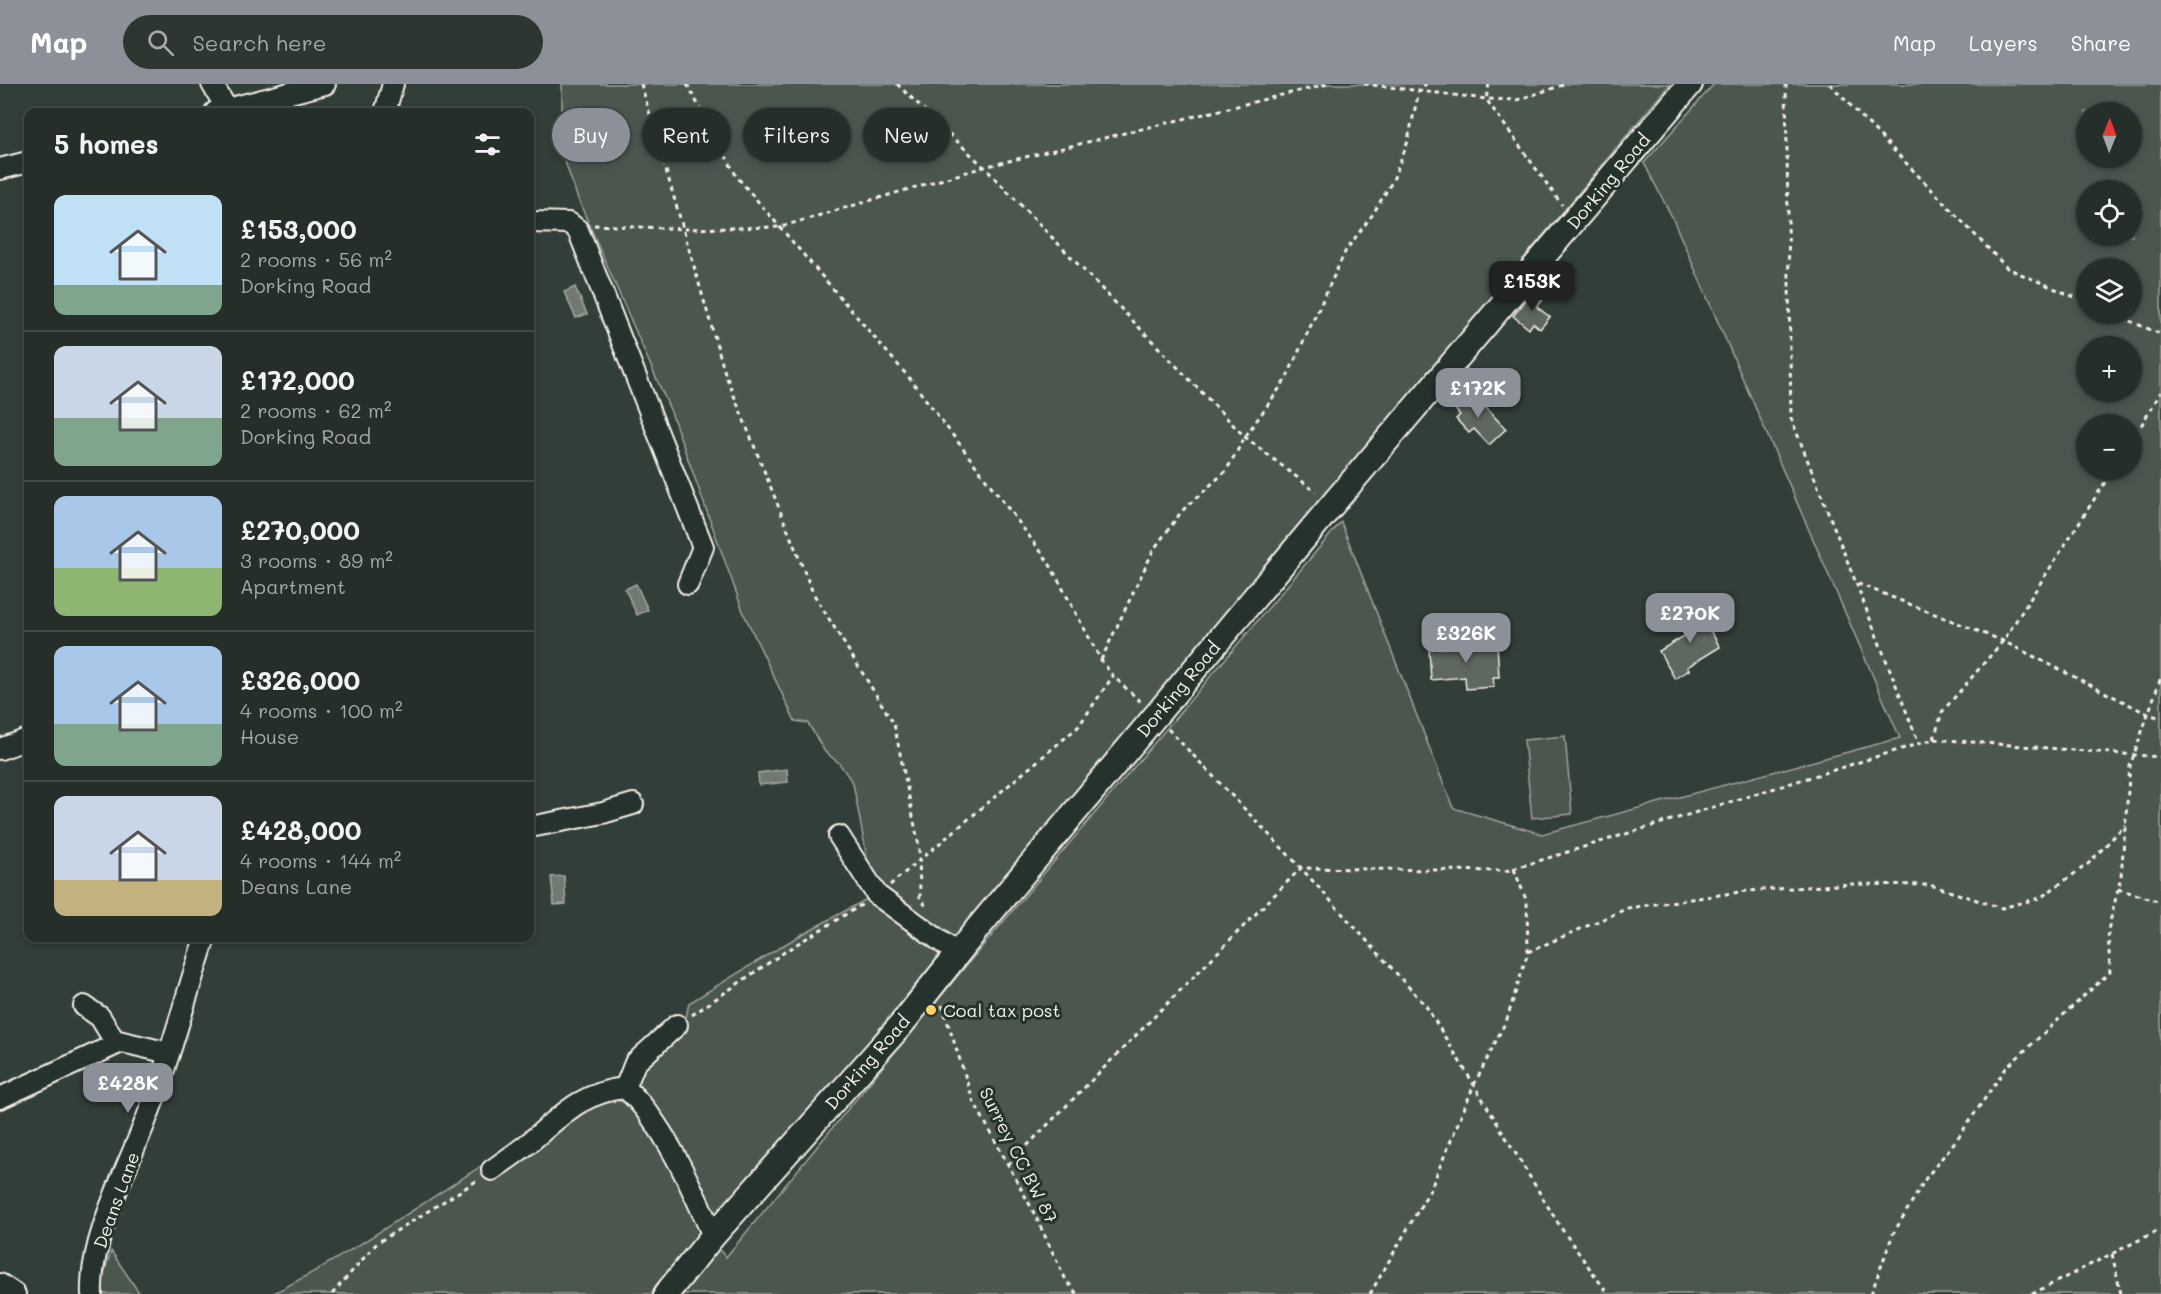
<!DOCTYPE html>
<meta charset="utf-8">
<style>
:root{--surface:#262e2a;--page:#2e3632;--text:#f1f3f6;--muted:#a4a8a8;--line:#424a47;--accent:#8c9099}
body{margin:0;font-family:Mali,sans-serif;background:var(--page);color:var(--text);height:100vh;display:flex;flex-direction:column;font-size:22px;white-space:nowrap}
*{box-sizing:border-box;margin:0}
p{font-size:20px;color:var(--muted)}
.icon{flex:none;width:33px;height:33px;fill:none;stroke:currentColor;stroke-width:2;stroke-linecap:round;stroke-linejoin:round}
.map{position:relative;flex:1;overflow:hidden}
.drawer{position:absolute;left:24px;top:24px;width:510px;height:834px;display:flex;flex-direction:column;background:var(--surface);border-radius:12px;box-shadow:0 3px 9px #0003,0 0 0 2px var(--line)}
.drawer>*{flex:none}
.guide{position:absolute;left:552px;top:24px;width:570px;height:54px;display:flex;gap:12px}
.needle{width:39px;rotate:1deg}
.tools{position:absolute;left:2076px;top:18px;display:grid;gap:12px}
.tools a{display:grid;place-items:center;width:66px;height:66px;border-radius:50%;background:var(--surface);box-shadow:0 3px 9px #0003,0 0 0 2px var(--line);font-size:30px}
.price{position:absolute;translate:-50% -51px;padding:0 14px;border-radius:12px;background:var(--accent);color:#fff;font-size:20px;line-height:39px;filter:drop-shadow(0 2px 3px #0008)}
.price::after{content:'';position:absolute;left:50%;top:36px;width:18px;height:14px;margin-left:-9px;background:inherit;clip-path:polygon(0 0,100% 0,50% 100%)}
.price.on{background:#222;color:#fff}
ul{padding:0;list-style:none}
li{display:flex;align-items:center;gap:18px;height:150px;padding:0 30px}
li+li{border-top:2px solid var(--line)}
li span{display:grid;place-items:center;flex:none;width:168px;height:120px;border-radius:12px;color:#555}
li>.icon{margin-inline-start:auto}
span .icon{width:72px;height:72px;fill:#fffc;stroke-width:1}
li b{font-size:26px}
h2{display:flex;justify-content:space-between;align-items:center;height:72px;padding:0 30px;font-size:26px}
.chip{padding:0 21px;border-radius:27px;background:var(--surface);box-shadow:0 3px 9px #0003,0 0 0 2px var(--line);font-size:21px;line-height:54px}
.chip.on{background:var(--accent);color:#fff}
header{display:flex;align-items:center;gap:36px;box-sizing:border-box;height:84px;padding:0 30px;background:var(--accent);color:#fff}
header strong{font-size:28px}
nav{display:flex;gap:33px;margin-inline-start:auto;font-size:21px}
.search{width:420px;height:54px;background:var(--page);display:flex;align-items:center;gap:15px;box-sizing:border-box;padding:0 21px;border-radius:33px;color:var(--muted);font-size:22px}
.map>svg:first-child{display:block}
.green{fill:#4c564f;stroke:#a0a49c;stroke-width:1.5;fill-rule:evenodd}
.water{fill:#727972;stroke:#a6a9a1;stroke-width:1.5}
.building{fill:#5f6861;stroke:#f4f1e8;stroke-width:1.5}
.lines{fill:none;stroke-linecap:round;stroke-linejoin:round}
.minor-casing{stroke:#f4f1e8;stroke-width:24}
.major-casing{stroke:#f4f1e8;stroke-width:28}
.path{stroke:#f4f1e8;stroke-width:3;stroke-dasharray:4.5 4.5;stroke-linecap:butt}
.minor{stroke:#26332d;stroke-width:20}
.major{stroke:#26332d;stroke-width:24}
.poi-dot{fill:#ffd166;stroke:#26332d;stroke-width:2}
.labels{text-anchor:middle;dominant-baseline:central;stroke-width:6;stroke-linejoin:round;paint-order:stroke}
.street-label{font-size:18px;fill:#f4f1e8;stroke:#26332d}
.poi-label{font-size:18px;fill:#f4f1e8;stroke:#26332d;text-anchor:start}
</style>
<header>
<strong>Map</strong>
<div class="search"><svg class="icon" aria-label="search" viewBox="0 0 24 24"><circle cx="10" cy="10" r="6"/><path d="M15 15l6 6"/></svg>Search here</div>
<nav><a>Map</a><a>Layers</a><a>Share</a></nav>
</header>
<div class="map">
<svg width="2161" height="1210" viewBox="0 0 2161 1210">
<rect width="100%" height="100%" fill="#323e38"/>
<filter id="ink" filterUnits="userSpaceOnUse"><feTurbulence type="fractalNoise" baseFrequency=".0167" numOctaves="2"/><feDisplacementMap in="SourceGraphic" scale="12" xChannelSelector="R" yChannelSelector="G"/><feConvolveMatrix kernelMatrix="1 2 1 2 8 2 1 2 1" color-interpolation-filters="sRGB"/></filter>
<g filter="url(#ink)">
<g class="green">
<polygon points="562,0 1670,0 944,866 722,1137 713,1135 633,1001 641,984 684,942 689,919 797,853 867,815 871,795 853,699 839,679 825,668 808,639 795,637 744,530 671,328 578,115 562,69"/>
<path d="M1714,0H2161V1210H272C387,1152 488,1069 602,1011L629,1020L677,1087L703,1149L726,1173L965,883L1341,438L1453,724L1542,750L1900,654L1672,133L1644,79ZM2086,28H2132V74H2086ZM2086,106H2132V152H2086ZM2086,184H2132V230H2086ZM2086,262H2132V308H2086ZM2086,340H2132V386H2086Z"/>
<polygon points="1565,652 1572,730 1532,734 1524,656"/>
<polygon points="111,1167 140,1210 102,1210 101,1199"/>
</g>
<g class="water">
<polygon points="575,203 587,230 576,234 564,208"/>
<polygon points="636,500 648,526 637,531 625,505"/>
<polygon points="787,685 788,698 759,701 758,689"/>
<polygon points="564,792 566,820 554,821 551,793"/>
</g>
<g class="building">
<polygon points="1534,206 1544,214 1537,223 1550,233 1540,245 1533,239 1529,245 1513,232"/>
<polygon points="1470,307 1506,345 1489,361 1474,345 1469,349 1456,335 1460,331 1453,323"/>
<polygon points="1695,521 1720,563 1687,583 1689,586 1675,595 1659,567 1691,548 1680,530"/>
<polygon points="1497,559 1499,593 1493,593 1494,603 1466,605 1465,593 1431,596 1429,565"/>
</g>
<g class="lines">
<g class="minor-casing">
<g id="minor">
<polyline points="212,0 227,25"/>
<polyline points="215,28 325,0"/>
<polyline points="385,28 393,0"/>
<polyline points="0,85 28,78"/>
<polyline points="530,138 569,139 578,146 703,463 688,500"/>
<polyline points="0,665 28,655"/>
<polyline points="530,743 603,729 633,720"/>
<polyline points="839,752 877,811 958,870"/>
<polyline points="84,922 100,933 114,956 169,969"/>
<polyline points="625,1004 635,979 677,941"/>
<polyline points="0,1014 121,958"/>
<path d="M492,1086C505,1077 518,1068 530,1058C561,1032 582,1008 625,1004C662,1035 694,1108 713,1152"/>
<polyline points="0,1200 15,1210"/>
<path d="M92,1210C89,1154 130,1080 149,1028C171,971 186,911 205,854"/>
</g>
</g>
<g class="major-casing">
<polyline id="major" points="666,1210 713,1152 901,941 977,845 1332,421 1690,0"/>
</g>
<g class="path">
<polyline points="641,0 725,289 813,509 894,640 919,762 920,813 927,824"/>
<polyline points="687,0 737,93 911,296 1048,477 1101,576 1113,592 1142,619"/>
<polyline points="897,0 984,83 1245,353 1316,408"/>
<polyline points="1364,0 1486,15 1517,16 1566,0"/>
<polyline points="1489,0 1486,15 1562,121"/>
<polyline points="1786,0 1791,334 1856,499 2003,557 2148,630 2161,634"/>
<polyline points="1830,0 2007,184 2086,218"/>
<polyline points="594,141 685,145 780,143 984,83 1328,0"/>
<polyline points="2113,230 2161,250"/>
<polyline points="2132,357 2161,308"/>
<polyline points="1856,499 1919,660"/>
<polyline points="1101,576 1154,465 1182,427 1226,387 1245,353 1286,295 1346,166 1373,130 1393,96 1407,60 1419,7 1426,0"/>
<polyline points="1168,645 1301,784 1426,922 1561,1144 1608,1210"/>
<polyline points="1934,655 1942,628 2003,557 2113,386"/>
<polyline points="890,801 1078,643 1113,592"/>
<polyline points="2118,805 2161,818"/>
<polyline points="1528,868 1628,824 1747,807 1852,800 1930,801 2002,824 2040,814 2088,780 2125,741"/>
<polyline points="942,921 973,1016 1031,1123 1066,1196 1077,1210"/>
<polyline points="692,931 792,863 863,820"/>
<polyline points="1008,1081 1301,784 1506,787 1934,655 2161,673"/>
<polyline points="2112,1170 2121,1210"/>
<polyline points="332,1210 377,1159 478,1096"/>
<polyline points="1370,1210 1431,1104 1474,1001 1507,935 1528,868 1527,818 1514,785"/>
<polyline points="1871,1210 1893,1150 1926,1094 1957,1055 2006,984 2110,888 2108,846 2121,793 2130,682 2161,593"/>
<polyline points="2032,1210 2161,1145"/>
</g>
<use href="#minor" class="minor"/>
<use href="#major" class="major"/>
</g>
</g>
<circle class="poi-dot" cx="931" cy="926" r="6"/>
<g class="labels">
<g class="street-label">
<text transform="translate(1608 97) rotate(-50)">Dorking Road</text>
<text transform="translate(1178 605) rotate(-50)">Dorking Road</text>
<text transform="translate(867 978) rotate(-49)">Dorking Road</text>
<text transform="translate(1019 1071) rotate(63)">Surrey CC BW 87</text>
<text transform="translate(116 1116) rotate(-70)">Deans Lane</text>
</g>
<g class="poi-label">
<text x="943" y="926">Coal tax post</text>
</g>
</g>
</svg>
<div class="tools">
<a><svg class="needle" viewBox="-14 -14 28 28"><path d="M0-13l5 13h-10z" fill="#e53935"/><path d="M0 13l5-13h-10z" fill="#a4a8a8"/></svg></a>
<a><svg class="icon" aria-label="locate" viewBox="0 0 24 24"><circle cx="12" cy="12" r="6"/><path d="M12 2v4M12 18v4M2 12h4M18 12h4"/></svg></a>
<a><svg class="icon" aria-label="layers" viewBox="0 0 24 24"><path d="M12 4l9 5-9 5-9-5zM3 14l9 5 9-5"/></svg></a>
<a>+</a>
<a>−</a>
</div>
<b class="price on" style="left:1532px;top:228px">£153K</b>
<b class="price" style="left:1478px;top:335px">£172K</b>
<b class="price" style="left:1690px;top:560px">£270K</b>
<b class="price" style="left:1466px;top:580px">£326K</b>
<b class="price" style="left:128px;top:1030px">£428K</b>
<div class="guide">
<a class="chip on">Buy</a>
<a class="chip">Rent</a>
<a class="chip">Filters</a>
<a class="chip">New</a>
</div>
<section class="drawer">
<h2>5 homes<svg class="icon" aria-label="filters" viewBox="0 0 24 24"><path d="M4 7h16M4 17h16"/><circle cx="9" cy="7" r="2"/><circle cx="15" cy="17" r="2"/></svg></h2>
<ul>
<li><span style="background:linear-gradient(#bfe0f5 75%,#7fa58c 0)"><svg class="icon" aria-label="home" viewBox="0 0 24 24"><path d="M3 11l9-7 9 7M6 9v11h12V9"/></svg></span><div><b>£153,000</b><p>2 rooms · 56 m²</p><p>Dorking Road</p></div></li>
<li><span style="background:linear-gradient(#c9d6e8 60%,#7fa58c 0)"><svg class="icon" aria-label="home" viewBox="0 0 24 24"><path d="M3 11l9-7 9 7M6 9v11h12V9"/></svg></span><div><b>£172,000</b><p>2 rooms · 62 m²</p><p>Dorking Road</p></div></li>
<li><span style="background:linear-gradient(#a9c7e8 60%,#8fb573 0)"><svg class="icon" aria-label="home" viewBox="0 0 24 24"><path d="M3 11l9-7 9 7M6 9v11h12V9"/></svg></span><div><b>£270,000</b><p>3 rooms · 89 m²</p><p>Apartment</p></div></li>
<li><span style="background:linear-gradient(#a9c7e8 65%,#7fa58c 0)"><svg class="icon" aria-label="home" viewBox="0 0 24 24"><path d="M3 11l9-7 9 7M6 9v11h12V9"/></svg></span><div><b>£326,000</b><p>4 rooms · 100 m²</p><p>House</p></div></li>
<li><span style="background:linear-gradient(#c9d6e8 70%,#c2b280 0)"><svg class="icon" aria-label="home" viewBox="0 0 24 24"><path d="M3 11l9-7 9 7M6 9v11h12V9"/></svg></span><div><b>£428,000</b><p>4 rooms · 144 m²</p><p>Deans Lane</p></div></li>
</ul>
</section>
</div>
